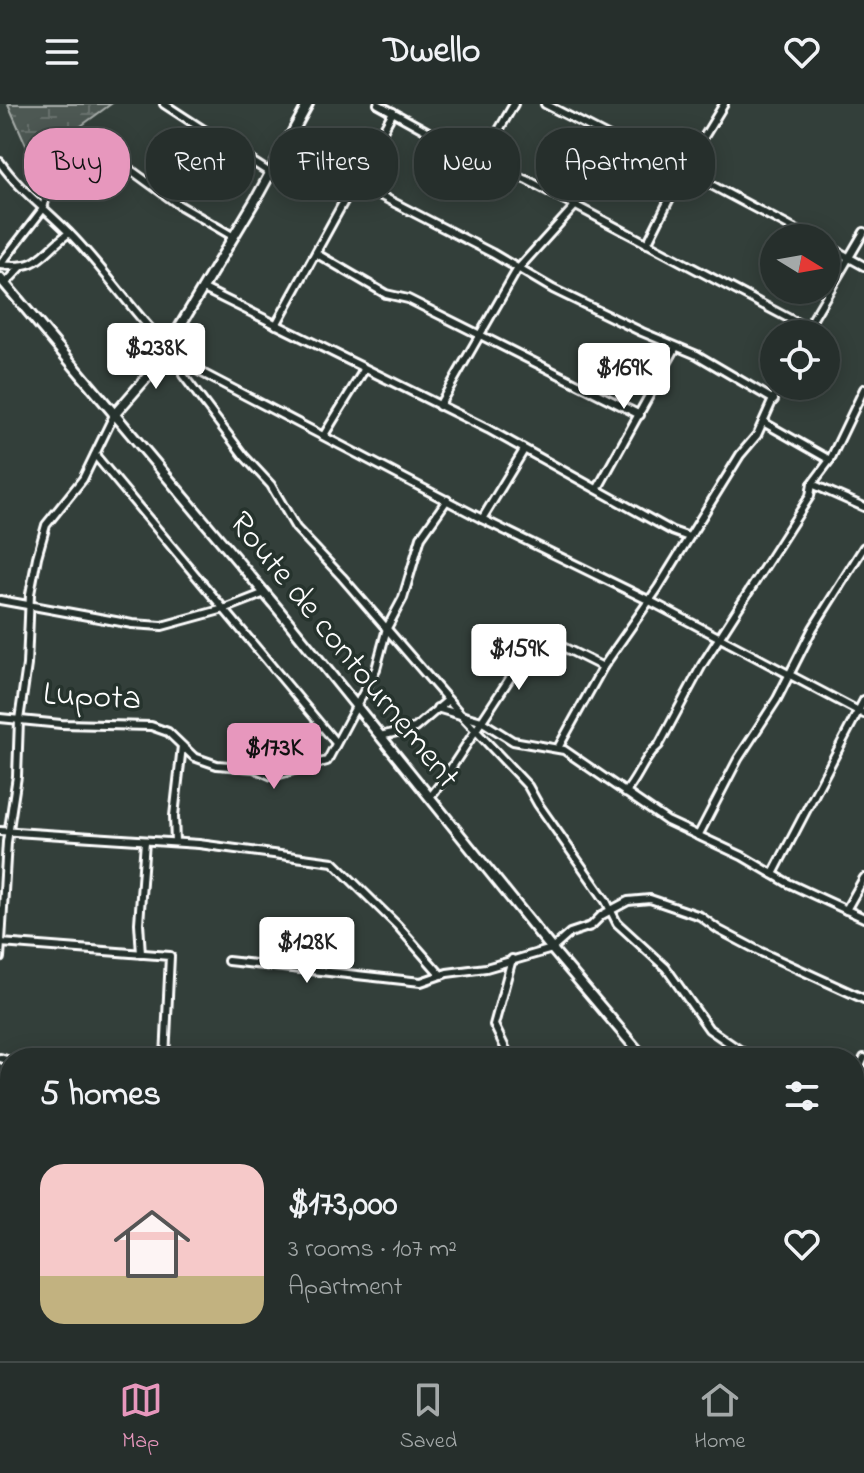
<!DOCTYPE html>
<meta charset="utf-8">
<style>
:root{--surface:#262f2c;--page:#2e3734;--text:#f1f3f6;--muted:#a4a9a9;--line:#424a48;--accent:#e797bd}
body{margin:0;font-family:"Indie Flower",sans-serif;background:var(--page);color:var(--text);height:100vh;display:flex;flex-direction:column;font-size:30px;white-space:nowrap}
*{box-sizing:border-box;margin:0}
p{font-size:26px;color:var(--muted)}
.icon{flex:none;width:44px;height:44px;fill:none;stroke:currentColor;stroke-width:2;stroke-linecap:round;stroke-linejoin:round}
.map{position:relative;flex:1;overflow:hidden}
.panel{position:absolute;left:0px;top:944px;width:864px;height:314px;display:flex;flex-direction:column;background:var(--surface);border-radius:32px 32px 0 0;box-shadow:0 4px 20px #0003,0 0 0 2px var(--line)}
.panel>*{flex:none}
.hud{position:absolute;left:24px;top:24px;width:816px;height:72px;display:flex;gap:16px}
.needle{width:52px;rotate:101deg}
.tools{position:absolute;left:760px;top:120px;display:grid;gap:16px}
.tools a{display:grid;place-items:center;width:80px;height:80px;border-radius:50%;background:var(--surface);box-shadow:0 4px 20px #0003,0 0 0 2px var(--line);font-size:40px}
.price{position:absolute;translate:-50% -68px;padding:0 18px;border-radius:8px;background:#fff;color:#222;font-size:26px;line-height:52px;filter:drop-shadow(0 2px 4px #0008)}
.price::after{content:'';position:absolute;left:50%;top:48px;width:24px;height:18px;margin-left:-12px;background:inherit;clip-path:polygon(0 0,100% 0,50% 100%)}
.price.current{background:var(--accent);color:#111}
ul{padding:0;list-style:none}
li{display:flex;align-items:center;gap:24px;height:200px;padding:0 40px}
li+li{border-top:2px solid var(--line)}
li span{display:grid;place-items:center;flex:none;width:224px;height:160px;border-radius:24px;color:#555}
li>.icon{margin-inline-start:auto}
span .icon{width:96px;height:96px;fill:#fffc;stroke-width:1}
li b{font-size:34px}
h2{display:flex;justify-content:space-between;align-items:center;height:96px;padding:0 40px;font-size:34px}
.chip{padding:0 28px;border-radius:32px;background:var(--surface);box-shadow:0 4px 20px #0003,0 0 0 2px var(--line);font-size:28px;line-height:72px}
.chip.current{background:var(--accent);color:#111}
header{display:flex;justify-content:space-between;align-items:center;height:104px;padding:0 40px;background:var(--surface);font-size:36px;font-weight:700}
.dock{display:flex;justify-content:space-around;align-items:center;height:112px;border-top:2px solid var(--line);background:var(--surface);font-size:22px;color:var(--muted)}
.dock a{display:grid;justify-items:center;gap:4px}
.dock .current{color:var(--accent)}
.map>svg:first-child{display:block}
.wetland{fill:url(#wetland-marsh);stroke:#a6aca9;stroke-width:2}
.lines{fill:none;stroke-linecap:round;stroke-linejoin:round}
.minor-casing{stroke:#fff;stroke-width:12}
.tertiary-casing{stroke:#fff;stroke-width:14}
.secondary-casing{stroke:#fff;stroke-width:15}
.minor{stroke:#26332d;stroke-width:6}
.tertiary{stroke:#26332d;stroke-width:8}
.secondary{stroke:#26332d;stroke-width:9}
.labels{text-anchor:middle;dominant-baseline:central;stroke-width:7;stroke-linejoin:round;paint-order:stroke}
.street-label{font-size:34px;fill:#fff;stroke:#26332d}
</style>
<header><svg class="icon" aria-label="menu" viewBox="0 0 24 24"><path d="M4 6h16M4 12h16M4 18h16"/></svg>Dwello<svg class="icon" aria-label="heart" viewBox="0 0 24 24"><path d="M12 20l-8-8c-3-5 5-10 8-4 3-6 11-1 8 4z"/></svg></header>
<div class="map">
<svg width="864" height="1257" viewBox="0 0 864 1257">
<defs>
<pattern id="wetland-marsh" width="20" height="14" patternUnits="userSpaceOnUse" patternTransform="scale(2)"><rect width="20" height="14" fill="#4d5853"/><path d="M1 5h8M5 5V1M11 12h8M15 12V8" fill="none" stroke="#68716d"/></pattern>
</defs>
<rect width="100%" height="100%" fill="#333f3a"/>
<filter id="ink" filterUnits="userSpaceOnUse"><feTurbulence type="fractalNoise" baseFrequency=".0125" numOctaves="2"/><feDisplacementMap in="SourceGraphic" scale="16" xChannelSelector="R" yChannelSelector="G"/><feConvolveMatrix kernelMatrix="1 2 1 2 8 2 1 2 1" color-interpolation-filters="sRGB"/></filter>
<g filter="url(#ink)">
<polygon class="wetland" points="8,0 111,0 33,57"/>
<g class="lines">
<g class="minor-casing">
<g id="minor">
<polyline points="164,0 270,69"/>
<polyline points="378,0 481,57 527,76 807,224"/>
<polyline points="545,0 621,39 668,58 811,134"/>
<polyline points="481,57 514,0"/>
<path d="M0,58C20,87 50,108 74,134C112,174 143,223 185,260L183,271L244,352L271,381L296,424L342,473L462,612L528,682L538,700L606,797L617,819L666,864L709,925L751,954"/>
<polyline points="356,79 492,149 553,185 642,228 697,251 774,296"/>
<polyline points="647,140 684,66 724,0"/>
<polyline points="826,141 864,162"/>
<polyline points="317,150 386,190 408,195 640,311"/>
<polyline points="0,161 43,105 48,83 81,39 87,34 179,101 234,133"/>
<path d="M1,161C41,166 40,150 69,129"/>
<polyline points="5,180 21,163"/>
<polyline points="202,184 488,325 672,427 689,433"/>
<polyline points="276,221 393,8"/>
<polyline points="804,230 864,128"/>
<polyline points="185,260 482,415 648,496 864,610"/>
<polyline points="439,302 517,166 575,102"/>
<polyline points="763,318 830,356"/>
<polyline points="324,331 364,266"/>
<polyline points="95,351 336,639"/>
<polyline points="812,380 864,403"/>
<polyline points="598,384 676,243"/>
<polyline points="482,415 524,346"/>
<polyline points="0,496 132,520 162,522 224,505 265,489"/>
<polyline points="437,604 481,617 513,637 564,646 667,717 742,752 788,779 864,814"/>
<polyline points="0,614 61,620 151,622 168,628 194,653 217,661 254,664 272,672 327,657 376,565 387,524 403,494 421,433 447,396"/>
<polyline points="380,632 415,624 448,596"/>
<polyline points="558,644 603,563"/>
<path d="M625,689C639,673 643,654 659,641L702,561L810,392L812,380L830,356L864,285"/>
<polyline points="430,693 442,678 510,574 528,533 551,537 603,563 658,484 740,351 757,331 779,282"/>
<polyline points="0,727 199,740 333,758 397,821 441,871"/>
<polyline points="698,732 738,655 777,595 813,524 864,443"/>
<polyline points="175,738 174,712 182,642"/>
<polyline points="773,770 864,596"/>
<polyline points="846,806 864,774"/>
<polyline points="1,839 170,852 165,954"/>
<polyline points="141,850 139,819 145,737"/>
<polyline points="0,854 7,738 17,672 19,616 27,561 30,490 37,453 46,421 83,375 114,311"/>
<polyline points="228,857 421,878 447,869 486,864 552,845 570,829 591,822 602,811 628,797 650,795 700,812 719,826 759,847 864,895"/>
<polyline points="0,954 10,957"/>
<polyline points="510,954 494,921 512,855"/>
<polyline points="854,975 864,954"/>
<polyline points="0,1068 10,1069"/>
<polyline points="854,1089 864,1100"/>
<polyline points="0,1171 10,1171"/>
<polyline points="357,1248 359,1257"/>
<polyline points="527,1248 530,1257"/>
<polyline points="756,1248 762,1257"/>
<polyline points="105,1257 108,1248"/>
<polyline points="419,1257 420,1248"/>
</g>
</g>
<g class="tertiary-casing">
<g id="tertiary">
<polyline points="0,174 278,505 552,845 644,954"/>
<polyline points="114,311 155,264 256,95 308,0"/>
<polyline points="854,1210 864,1221"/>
</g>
</g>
<g class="secondary-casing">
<g id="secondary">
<polyline points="854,1144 864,1138"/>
<polyline points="565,1257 590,1248"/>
</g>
</g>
<use href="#minor" class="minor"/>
<use href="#tertiary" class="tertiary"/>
<use href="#secondary" class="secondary"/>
</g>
</g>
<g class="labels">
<g class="street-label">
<text transform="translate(343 547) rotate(51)">Route de contournement</text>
<text transform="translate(92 594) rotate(3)">Lupota</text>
</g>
</g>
</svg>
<div class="tools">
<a><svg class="needle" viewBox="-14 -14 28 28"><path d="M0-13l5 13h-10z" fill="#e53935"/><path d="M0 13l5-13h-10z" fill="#a4a9a9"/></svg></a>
<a><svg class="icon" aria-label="locate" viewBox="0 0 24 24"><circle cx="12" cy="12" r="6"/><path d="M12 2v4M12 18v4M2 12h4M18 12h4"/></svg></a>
</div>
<b class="price" style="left:156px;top:287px">$238K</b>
<b class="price" style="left:624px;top:307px">$169K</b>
<b class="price" style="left:519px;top:588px">$159K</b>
<b class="price current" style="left:274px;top:687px">$173K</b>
<b class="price" style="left:307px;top:881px">$128K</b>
<div class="hud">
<a class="chip current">Buy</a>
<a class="chip">Rent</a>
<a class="chip">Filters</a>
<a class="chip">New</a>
<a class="chip">Apartment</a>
</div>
<section class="panel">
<h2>5 homes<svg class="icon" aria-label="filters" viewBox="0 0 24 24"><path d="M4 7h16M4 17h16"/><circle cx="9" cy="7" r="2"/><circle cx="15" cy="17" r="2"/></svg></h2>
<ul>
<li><span style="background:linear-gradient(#f6c9c9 70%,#c2b280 0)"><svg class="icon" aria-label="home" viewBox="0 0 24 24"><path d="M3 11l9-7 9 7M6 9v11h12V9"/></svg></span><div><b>$173,000</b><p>3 rooms · 107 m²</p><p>Apartment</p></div><svg class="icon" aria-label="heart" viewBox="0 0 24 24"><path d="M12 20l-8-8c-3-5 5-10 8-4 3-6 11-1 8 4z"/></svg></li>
</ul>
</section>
</div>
<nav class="dock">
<a class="current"><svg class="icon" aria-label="map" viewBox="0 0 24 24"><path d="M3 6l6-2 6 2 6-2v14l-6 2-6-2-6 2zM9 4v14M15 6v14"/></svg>Map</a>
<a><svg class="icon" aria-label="saved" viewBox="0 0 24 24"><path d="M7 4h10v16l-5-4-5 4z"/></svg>Saved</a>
<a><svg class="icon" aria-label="home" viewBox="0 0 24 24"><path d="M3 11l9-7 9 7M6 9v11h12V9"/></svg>Home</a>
</nav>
